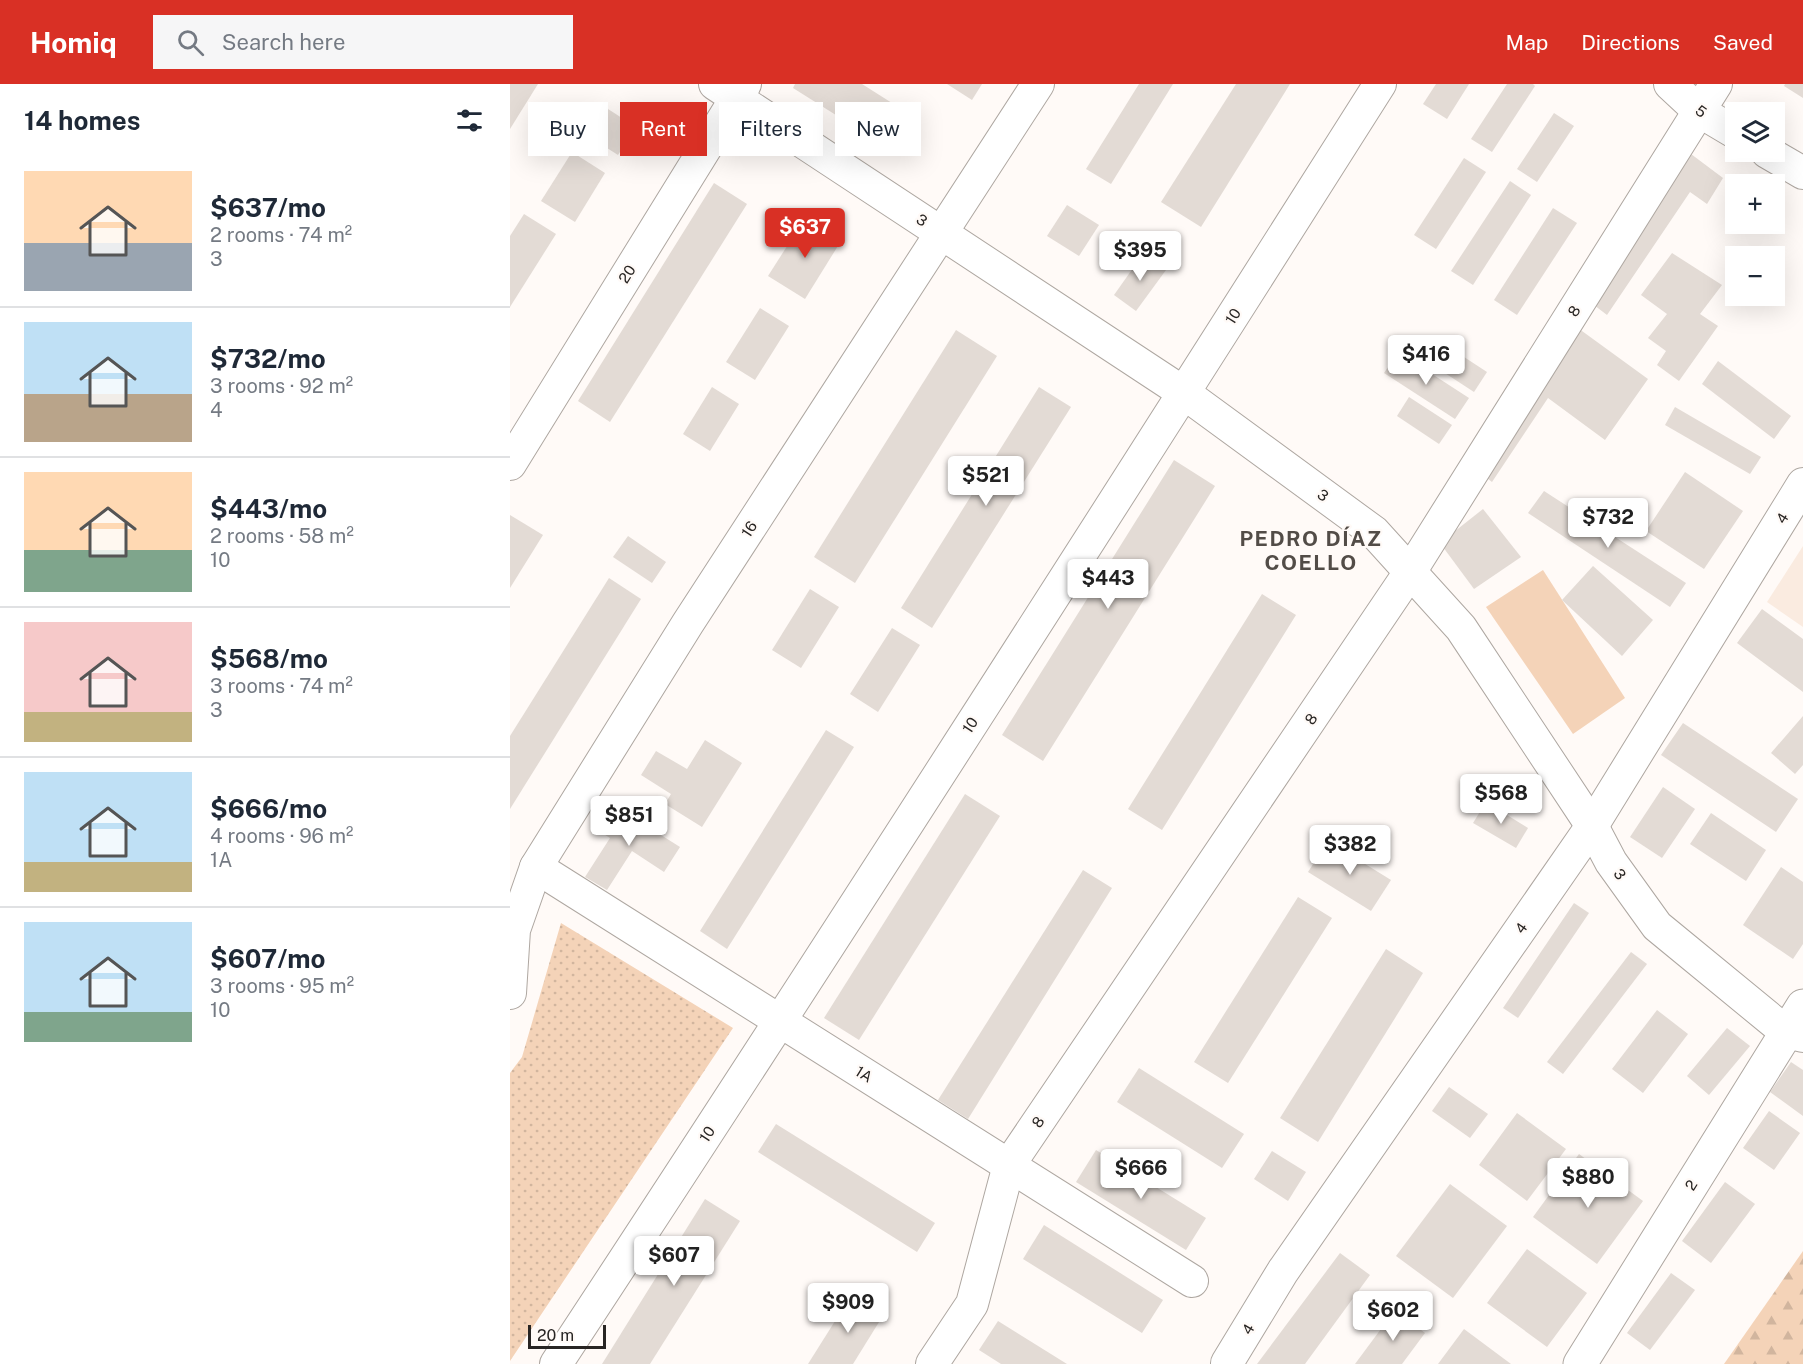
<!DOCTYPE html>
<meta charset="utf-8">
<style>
:root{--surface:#fff;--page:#f6f6f7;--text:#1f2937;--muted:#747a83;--line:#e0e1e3;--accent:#d93025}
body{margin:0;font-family:"Public Sans",sans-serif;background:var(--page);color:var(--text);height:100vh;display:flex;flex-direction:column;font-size:22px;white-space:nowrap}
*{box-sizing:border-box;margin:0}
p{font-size:20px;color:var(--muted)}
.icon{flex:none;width:33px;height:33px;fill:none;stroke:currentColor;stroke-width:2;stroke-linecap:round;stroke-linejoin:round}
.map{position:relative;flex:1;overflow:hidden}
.side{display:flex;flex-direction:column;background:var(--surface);width:510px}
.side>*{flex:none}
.hud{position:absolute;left:18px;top:18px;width:570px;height:54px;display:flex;gap:12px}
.fabs{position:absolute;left:1215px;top:18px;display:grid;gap:12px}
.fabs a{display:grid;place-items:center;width:60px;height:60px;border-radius:0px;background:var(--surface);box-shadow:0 6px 24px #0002;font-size:30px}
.scale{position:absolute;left:18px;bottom:15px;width:78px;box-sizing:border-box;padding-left:6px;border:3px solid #282523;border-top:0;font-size:16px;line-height:21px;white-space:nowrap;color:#282523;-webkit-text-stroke:4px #fffaf7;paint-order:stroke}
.price{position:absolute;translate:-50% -51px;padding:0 14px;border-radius:6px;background:#fff;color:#222;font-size:20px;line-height:39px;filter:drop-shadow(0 2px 3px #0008)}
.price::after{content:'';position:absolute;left:50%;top:36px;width:18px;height:14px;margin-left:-9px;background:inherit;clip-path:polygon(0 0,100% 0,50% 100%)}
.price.selected{background:var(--accent);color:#fff}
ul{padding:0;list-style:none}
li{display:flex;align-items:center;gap:18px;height:150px;padding:0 24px}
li+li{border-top:2px solid var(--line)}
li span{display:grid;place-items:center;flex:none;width:168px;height:120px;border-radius:0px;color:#555}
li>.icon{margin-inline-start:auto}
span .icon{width:72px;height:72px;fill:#fffc;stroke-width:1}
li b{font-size:26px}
h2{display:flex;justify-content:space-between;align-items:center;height:72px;padding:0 24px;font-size:26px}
.pill{padding:0 21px;border-radius:0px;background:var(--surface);box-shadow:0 6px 24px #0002;font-size:21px;line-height:54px}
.pill.selected{background:var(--accent);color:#fff}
header{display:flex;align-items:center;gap:36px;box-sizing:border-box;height:84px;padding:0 30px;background:var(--accent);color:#fff}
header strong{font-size:28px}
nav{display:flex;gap:33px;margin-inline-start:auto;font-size:21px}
.search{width:420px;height:54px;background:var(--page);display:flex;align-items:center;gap:15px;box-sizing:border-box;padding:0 21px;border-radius:0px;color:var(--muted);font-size:22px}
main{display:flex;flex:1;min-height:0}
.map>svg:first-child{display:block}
.built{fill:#faebe0}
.grass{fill:url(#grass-dots)}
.forest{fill:url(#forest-firs)}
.pitch{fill:#f4d3b8}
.building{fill:#e3dbd5}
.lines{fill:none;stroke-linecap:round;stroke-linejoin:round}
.street-casing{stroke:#aea7a1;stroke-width:34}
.secondary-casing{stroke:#aea7a1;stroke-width:35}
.street{stroke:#fff;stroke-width:32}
.secondary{stroke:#fff;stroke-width:33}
.labels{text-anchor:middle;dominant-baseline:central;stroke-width:4.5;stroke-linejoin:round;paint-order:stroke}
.street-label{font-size:15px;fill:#282523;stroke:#fffaf7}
.district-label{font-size:21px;font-weight:bold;letter-spacing:1.5px;fill:#524c47;stroke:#fffaf7}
</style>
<header>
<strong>Homiq</strong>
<div class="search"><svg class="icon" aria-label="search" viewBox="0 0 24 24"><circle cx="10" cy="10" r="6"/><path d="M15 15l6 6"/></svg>Search here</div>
<nav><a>Map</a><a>Directions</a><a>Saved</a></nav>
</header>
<main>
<section class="side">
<h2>14 homes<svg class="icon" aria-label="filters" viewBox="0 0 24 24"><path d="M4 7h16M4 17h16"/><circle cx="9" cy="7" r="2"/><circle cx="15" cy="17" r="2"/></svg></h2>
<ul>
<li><span style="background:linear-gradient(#ffd9b3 60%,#9aa5b1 0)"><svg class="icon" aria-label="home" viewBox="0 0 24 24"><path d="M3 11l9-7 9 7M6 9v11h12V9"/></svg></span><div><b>$637/mo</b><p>2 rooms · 74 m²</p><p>3</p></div></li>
<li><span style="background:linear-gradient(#bfe0f5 60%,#b9a48a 0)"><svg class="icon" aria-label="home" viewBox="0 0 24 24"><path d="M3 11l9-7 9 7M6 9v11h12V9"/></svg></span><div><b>$732/mo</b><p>3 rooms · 92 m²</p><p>4</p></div></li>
<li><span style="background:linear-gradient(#ffd9b3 65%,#7fa58c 0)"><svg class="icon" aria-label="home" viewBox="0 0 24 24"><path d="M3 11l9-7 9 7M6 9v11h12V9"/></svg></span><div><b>$443/mo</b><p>2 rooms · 58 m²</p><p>10</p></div></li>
<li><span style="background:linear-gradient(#f6c9c9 75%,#c2b280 0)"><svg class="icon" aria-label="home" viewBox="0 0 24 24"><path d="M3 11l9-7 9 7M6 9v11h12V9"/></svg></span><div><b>$568/mo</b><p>3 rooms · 74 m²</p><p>3</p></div></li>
<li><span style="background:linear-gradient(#bfe0f5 75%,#c2b280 0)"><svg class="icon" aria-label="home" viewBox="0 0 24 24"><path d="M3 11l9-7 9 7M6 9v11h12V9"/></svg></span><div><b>$666/mo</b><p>4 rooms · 96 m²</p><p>1A</p></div></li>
<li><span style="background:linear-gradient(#bfe0f5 75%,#7fa58c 0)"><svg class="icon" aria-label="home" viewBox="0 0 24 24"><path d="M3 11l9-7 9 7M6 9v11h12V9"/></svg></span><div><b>$607/mo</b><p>3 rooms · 95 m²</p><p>10</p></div></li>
</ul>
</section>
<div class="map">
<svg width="1293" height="1280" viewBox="0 0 1293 1280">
<defs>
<pattern id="grass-dots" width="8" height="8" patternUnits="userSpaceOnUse" patternTransform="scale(1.5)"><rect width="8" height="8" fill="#f4d3b8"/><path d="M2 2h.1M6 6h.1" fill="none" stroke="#d1b59e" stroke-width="1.8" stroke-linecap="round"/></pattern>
<pattern id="forest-firs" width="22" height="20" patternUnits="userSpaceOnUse" patternTransform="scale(1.5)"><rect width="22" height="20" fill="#f4d3b8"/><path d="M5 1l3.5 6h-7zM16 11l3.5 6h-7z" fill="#d1b59e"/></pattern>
</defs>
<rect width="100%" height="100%" fill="#fffaf7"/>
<polygon class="built" points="1293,462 1293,543 1257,518"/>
<polygon class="grass" points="51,839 223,944 0,1277 0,989 12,973"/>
<polygon class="forest" points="1293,1167 1293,1280 1214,1280"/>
<polygon class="pitch" points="1033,486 1115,614 1063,650 976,523"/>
<g class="building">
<polygon points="0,0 28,0 0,45"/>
<polygon points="285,0 352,0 404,33 383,67 283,4"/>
<polygon points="437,0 472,0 462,16"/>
<polygon points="629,0 663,0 601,100 576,85"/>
<polygon points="726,0 780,0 691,143 651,118"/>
<polygon points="926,0 959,0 937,35 913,20"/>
<polygon points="997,0 1023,0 1025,2 982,68 961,55"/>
<polygon points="1275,0 1293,0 1293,14 1274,2"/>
<polygon points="87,18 126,43 108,71 69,46"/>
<polygon points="1044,29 1064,42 1027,98 1007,85"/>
<polygon points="1173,64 1213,94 1197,120 1180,108 1097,231 1084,221"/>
<polygon points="62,68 95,89 65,138 31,117"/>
<polygon points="954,74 976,88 926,165 904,151"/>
<polygon points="1000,97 1021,111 963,201 941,187"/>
<polygon points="204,99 237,120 100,338 68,317"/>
<polygon points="557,121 589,141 569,172 537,152"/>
<polygon points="1043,124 1067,139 1007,231 984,216"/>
<polygon points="14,130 46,150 0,223 0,152"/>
<polygon points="295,134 331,157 295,215 258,192"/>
<polygon points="1162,169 1212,201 1190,230 1208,242 1169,297 1147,281 1156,267 1138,254 1157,230 1131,211"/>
<polygon points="633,170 656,186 626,227 604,211"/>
<polygon points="250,224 279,242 245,296 216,278"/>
<polygon points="1061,239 1138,295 1095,356 1038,314 982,398 968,387"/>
<polygon points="446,246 487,272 345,499 304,473"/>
<polygon points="931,258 977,288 964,308 918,278"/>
<polygon points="888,268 959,314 945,335 874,289"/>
<polygon points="1208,277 1281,332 1264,355 1192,300"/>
<polygon points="202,303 229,320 200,367 173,350"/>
<polygon points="529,303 561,323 422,544 391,524"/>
<polygon points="899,313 942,341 929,360 887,332"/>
<polygon points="1165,323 1251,373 1240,390 1155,341"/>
<polygon points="664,376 705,402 533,677 492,651"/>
<polygon points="1175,388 1233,427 1194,485 1136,447"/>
<polygon points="1034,407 1176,499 1160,523 1018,429"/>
<polygon points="973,425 1011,473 964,505 930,459"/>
<polygon points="0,431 33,451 0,504"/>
<polygon points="118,452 156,478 142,499 103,473"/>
<polygon points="1083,482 1143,536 1112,572 1052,516"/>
<polygon points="99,494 131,515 0,725 0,652"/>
<polygon points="300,505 329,523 291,584 262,566"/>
<polygon points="752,510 786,531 652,746 618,725"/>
<polygon points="1252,525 1293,555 1293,608 1227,559"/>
<polygon points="382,544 410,561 368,628 340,610"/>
<polygon points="1293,632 1293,681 1285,690 1261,669"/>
<polygon points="1173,639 1288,715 1266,748 1151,671"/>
<polygon points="316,646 344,663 217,865 190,847"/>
<polygon points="195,656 232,679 192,743 155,720 161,710 131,691 146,667 177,685"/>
<polygon points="1153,703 1185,725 1152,774 1120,753"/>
<polygon points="455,710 490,732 349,956 314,934"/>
<polygon points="976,718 1018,744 1006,764 963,739"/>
<polygon points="105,722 170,763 154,788 122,767 97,806 75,793 100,754 89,747"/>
<polygon points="1201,729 1256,766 1236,797 1180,760"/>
<polygon points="818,757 881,796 861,827 798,788"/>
<polygon points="1271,783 1293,798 1293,860 1283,875 1233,841"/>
<polygon points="573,786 602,804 458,1035 428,1016"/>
<polygon points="788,813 822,834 718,999 684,978"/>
<polygon points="1064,819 1079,829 1008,934 993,924"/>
<polygon points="876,865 913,889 808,1058 770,1034"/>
<polygon points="1121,868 1137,880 1053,990 1037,978"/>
<polygon points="1147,926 1178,950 1133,1009 1102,985"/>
<polygon points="1217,944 1240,962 1199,1011 1177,992"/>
<polygon points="1281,978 1293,986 1293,1032 1260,1008"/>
<polygon points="629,984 734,1050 712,1084 607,1018"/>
<polygon points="939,1003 978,1030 960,1054 922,1027"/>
<polygon points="1259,1027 1290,1049 1264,1086 1233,1064"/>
<polygon points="1007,1029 1056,1065 1017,1117 969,1081"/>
<polygon points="266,1040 425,1139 407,1168 248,1068"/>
<polygon points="586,1066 696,1134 676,1166 566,1098"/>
<polygon points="762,1067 796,1088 778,1117 744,1095"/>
<polygon points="1069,1070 1133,1117 1087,1180 1023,1133"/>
<polygon points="1215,1098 1245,1120 1201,1179 1172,1157"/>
<polygon points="940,1100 997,1142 943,1214 886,1172"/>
<polygon points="195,1115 230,1137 140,1280 92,1280"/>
<polygon points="534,1141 653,1216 632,1249 513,1175"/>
<polygon points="1017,1165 1077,1209 1037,1263 977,1219"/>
<polygon points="830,1169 860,1191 795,1280 747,1280"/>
<polygon points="1161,1189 1185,1206 1140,1266 1117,1249"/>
<polygon points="342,1210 374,1230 343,1280 298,1280"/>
<polygon points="885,1226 915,1249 892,1280 845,1280"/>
<polygon points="488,1237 557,1280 491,1280 469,1266"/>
<polygon points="954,1245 1001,1280 928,1280"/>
</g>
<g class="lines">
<g class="street-casing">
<g id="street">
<polyline points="205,0 674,309 864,448 951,544 1082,742 1101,778 1147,842 1276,948 1293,952"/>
<polyline points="1160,0 1189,27 1226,49"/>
<polyline points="1257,68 1293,89"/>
<polyline points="0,380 235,0"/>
<polyline points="26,783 682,1197"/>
<polyline points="0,909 4,846 26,783 178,539 528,0"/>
<path d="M46,1280C325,856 598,429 870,0"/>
<polyline points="422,1280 462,1220 499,1081 900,488 1206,0"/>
<polyline points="718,1280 717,1279 773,1187 1082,742 1293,400"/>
</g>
</g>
<g class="secondary-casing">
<polyline id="secondary" points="1070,1280 1293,922"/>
</g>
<use href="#street" class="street"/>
<use href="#secondary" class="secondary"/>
</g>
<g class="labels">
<g class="street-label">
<text transform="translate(1191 27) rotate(36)">5</text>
<text transform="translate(412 136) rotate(33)">3</text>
<text transform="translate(117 190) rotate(-58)">20</text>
<text transform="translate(1064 227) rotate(-58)">8</text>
<text transform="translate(723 232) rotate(-58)">10</text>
<text transform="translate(813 411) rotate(36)">3</text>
<text transform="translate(1272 434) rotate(-58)">4</text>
<text transform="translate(239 445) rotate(-57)">16</text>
<text transform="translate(801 635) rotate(-56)">8</text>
<text transform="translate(460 641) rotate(-57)">10</text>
<text transform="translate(1110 790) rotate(54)">3</text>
<text transform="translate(1011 844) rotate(-55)">4</text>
<text transform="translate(354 990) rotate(32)">1A</text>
<text transform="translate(528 1038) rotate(-56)">8</text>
<text transform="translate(197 1050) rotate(-57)">10</text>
<text transform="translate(1181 1101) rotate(-58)">2</text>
<text transform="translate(738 1245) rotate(-59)">4</text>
</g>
<g class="district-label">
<text x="801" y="454">PEDRO DÍAZ<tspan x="801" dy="24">COELLO</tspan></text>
</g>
</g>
</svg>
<div class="fabs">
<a><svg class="icon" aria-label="layers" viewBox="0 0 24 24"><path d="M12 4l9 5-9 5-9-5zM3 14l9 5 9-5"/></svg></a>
<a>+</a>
<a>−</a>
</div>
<div class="scale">20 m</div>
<b class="price selected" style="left:295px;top:175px">$637</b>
<b class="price" style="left:630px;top:198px">$395</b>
<b class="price" style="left:916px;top:302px">$416</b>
<b class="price" style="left:476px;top:423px">$521</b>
<b class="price" style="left:1098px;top:465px">$732</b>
<b class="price" style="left:598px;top:526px">$443</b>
<b class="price" style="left:991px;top:741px">$568</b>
<b class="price" style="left:119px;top:763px">$851</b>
<b class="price" style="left:840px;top:792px">$382</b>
<b class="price" style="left:631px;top:1116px">$666</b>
<b class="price" style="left:1078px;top:1125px">$880</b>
<b class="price" style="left:164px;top:1203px">$607</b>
<b class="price" style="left:338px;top:1250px">$909</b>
<b class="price" style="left:883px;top:1258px">$602</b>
<div class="hud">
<a class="pill">Buy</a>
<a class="pill selected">Rent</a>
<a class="pill">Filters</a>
<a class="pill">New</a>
</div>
</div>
</main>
